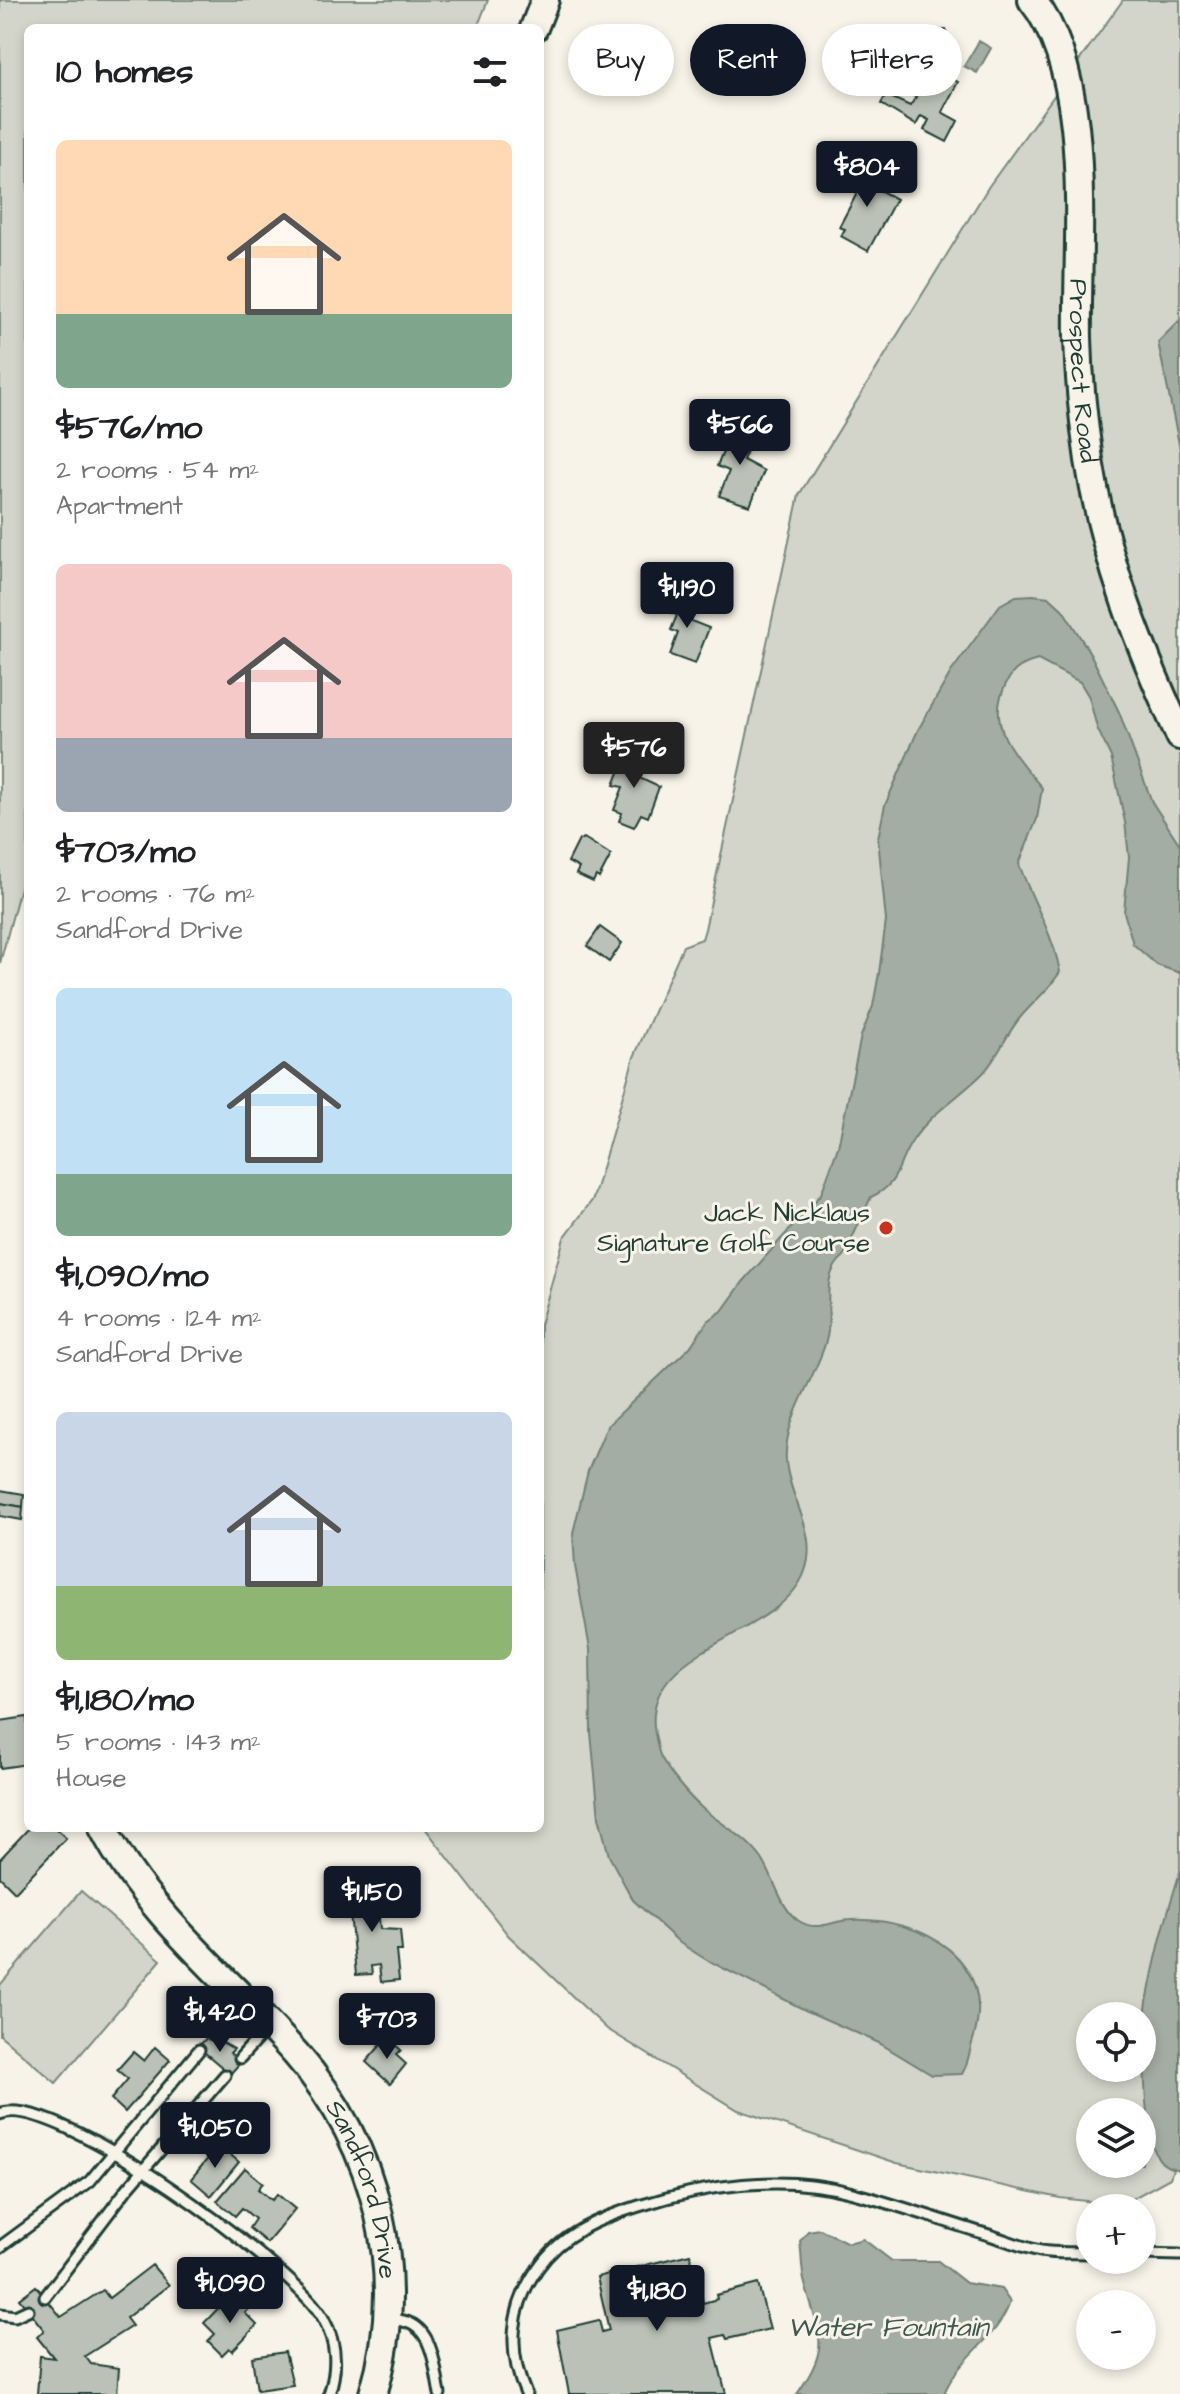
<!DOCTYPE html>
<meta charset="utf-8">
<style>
:root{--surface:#fff;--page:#f2f2f2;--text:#202124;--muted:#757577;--accent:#111827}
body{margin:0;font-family:"Architects Daughter",sans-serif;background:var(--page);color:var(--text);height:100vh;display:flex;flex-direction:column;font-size:30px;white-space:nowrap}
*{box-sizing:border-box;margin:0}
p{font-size:26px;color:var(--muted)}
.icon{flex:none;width:44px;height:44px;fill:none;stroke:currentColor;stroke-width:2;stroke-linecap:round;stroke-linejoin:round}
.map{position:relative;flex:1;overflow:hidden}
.drawer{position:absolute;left:24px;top:24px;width:520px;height:1808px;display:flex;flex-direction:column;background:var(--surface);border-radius:12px;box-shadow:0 4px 12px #0003}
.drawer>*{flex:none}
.hud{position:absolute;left:568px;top:24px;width:492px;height:72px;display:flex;gap:16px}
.tools{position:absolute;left:1076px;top:2002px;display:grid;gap:16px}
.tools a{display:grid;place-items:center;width:80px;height:80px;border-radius:50%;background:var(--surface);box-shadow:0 4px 12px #0003;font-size:40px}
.price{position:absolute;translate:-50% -68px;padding:0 18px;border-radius:8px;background:var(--accent);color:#fff;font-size:26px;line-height:52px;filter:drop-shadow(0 2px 4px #0008)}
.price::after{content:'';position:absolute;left:50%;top:48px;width:24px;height:18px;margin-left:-12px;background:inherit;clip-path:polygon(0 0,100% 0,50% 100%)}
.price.selected{background:#222;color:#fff}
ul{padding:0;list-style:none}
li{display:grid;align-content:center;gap:16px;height:424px;padding:0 32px}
li span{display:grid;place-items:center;height:248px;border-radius:12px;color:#555}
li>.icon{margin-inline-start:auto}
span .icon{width:144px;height:144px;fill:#fffc;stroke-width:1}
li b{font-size:34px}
h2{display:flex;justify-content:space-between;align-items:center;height:96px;padding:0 32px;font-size:34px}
.chip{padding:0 28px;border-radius:36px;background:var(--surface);box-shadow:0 4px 12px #0003;font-size:28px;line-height:72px}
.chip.selected{background:var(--accent);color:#fff}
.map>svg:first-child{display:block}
.green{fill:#d3d5ca;stroke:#79897f;stroke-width:2;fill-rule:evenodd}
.water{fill:#a4ada3;stroke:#6f8077;stroke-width:2}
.building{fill:#bbc1b6;stroke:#1f3d34;stroke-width:2}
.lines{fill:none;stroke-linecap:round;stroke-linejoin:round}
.lane-casing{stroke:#1f3d34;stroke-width:15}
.secondary-casing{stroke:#1f3d34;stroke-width:32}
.lane{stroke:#f7f3e8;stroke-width:9}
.secondary{stroke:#f7f3e8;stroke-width:26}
.poi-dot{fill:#c8321e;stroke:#f7f3e8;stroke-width:3}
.labels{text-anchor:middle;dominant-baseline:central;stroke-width:6;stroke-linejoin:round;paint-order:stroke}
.street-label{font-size:26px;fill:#1f3d34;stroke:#f7f3e8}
.poi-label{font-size:26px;fill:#1f3d34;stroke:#f7f3e8;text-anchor:end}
.water-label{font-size:28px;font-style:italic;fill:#405950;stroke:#f7f3e8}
</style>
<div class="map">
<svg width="1180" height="2394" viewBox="0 0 1180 2394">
<rect width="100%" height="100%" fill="#f7f3e8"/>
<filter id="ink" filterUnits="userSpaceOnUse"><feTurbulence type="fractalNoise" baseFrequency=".0125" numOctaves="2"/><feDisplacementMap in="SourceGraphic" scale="16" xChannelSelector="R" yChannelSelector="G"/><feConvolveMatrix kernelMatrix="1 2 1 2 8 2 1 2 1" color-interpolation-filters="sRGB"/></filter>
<g filter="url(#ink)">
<g class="green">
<polygon points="0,0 488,0 477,28 28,28 28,858 0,963"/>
<path d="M1123,0H1180V2148L1170,2178L1121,2205L1060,2198L897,2163L738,2110L607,2029L508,1935L425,1828H540V1325L564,1238L593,1199L634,1057L683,946L702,939L705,929L799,495L989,186ZM1090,2016H1142V2068H1090ZM1090,2112H1142V2164H1090Z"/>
<polygon points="81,1891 161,1960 56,2083 0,2035 0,1985"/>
</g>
<g class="water">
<polygon points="979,41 991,48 977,73 964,66"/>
<polygon points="1180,320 1180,449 1158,342"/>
<path d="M1033,595L1049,597L1063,610L1090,653L1119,712L1152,802L1180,845V973L1157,965L1133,944L1124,912L1129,857L1125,822L1111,757L1097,728L1089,697L1080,682L1038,660C1018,665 1010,672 1003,691C987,729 1019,760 1042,788L1037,819L1019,864C1032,901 1053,933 1060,972C1049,990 1033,1002 1019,1019C1005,1036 997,1060 981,1075C959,1097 930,1114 913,1140C896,1164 901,1184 871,1197L844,1256C817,1278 835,1313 826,1341C815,1380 783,1419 786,1461C789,1500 819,1532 805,1571C781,1640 638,1644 655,1734C657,1741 657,1750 661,1757C670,1774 688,1796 703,1809C724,1826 746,1837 762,1859C774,1877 781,1910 799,1921C818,1933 832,1920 851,1920C922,1917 999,1960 973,2040C969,2052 969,2062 962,2074L932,2075L879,2043L805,2010L705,1959L680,1943L633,1900L609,1856L599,1817L591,1733L590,1649L575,1566L573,1533L588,1471L607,1426L690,1347L708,1321L722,1311L743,1282L821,1194L838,1147L861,1036L873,1006L879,973L886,921L878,838L885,805L918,730L951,672L1000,605L1016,596Z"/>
<path d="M1180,1872V2170C1169,2168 1161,2165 1156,2154C1143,2129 1142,2031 1147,2002C1155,1958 1166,1915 1180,1872Z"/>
<path d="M820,2229L848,2243L863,2239L892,2261H938L966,2283L1001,2289L1010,2302C998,2339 958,2357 944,2394H797C832,2346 819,2335 805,2284C801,2271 802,2255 800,2241L808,2231Z"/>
</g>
<g class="building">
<polygon points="946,30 948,76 958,82 942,112 958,121 947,142 924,130 929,120 921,116 916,125 881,104 886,95 910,106 916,97 908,93 924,64 929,66 928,31"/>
<polygon points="862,161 882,172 874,187 896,199 868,251 841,236 845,229 839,227 863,182 853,176"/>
<polygon points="736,422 756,430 743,460 764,471 750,506 719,496 729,471 717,466"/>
<polygon points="684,595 699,601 691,621 709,628 695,664 670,655 678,633 671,630 677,615 666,611 670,599 681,603"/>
<polygon points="630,745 645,751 635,776 659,787 648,817 641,814 634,827 619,821 622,813 614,810 623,787 614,785"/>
<polygon points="584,838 611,855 599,878 596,876 593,882 576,874 579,868 568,862 579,840"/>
<polygon points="600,927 622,943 609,962 587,946"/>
<polygon points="0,1490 24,1494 23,1507 0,1503"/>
<polygon points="0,1503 23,1507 22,1520 0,1516"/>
<polygon points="27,1717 28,1764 0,1768 0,1721"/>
<polygon points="29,1828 55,1828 66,1838 15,1892 0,1877 0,1859"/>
<polygon points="370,1879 372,1899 377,1898 380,1929 400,1930 402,1951 396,1951 399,1980 381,1982 379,1965 371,1966 372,1974 356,1975 347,1881"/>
<polygon points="209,2035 234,2049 230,2053 241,2062 230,2074 198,2047"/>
<polygon points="387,2038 401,2050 396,2055 406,2064 390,2084 366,2062"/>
<polygon points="155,2047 170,2060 125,2112 111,2099 128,2079 117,2070 133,2052 144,2061"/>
<polygon points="219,2145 239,2162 211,2196 191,2179"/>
<polygon points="245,2168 263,2183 258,2189 272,2200 277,2194 295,2209 267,2243 249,2228 255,2219 242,2208 235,2216 217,2201"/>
<polygon points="690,2254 703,2303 717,2299 716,2295 758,2284 770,2329 727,2339 725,2335 712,2338 726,2394 569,2394 557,2330 599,2320 602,2332 609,2330 597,2277"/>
<polygon points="152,2265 169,2285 126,2318 132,2326 85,2356 91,2364 119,2368 117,2394 37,2394 40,2356 54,2358 37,2337 44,2330 19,2299 36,2286 61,2317 103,2290 109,2298"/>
<polygon points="233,2293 249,2309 245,2313 257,2325 232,2351 229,2348 222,2355 208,2341 215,2334 204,2323"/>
<polygon points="285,2352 293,2385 257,2390 252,2357"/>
</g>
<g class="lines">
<g class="lane-casing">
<g id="lane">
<polyline points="212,2034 241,2000"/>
<polyline points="240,2058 267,2028"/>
<path d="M0,2114C53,2090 294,2267 323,2318C337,2343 338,2367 329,2394"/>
<polyline points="0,2247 90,2181 199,2050"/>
<polyline points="1142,2254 1180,2255"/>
<polyline points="45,2297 127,2189 225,2075"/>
<polyline points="0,2314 15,2316 28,2310"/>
<path d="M388,2320C433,2317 433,2360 440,2394"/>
<path d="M526,2394C507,2351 510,2307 538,2268C562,2233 600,2218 639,2206C705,2185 781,2174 849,2192C896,2204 942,2221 989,2235C1006,2240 1024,2248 1041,2251C1057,2254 1074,2252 1090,2253"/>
</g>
</g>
<g class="secondary-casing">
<g id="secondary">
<path id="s1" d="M1032,0C1095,78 1076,242 1078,338C1079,378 1083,420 1089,460C1104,558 1139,646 1180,736"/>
<polyline points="534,28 545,0"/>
<path id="s2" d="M103,1828C149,1917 230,1980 296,2054C378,2147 409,2275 373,2394"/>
</g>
</g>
<use href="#lane" class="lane"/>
<use href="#secondary" class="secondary"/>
</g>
</g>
<circle class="poi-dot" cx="886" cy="1228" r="8"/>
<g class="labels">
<g class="street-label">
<text stroke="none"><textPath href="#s1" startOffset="380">Prospect Road</textPath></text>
<text stroke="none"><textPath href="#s2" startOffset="452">Sandford Drive</textPath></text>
</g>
<g class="poi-label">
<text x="870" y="1213">Jack Nicklaus<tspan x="870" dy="30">Signature Golf Course</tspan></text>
</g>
<g class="water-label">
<text x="888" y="2327">Water Fountain</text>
</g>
</g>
</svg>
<div class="tools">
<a><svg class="icon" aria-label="locate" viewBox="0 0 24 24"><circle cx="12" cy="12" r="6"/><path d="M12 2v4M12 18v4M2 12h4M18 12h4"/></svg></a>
<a><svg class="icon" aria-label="layers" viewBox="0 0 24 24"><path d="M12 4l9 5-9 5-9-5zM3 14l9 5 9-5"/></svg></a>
<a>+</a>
<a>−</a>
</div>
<b class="price" style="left:867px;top:209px">$804</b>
<b class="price" style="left:740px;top:467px">$566</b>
<b class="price" style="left:687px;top:630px">$1,190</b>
<b class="price selected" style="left:634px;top:790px">$576</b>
<b class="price" style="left:372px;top:1934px">$1,150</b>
<b class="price" style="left:220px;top:2054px">$1,420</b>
<b class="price" style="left:387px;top:2061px">$703</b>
<b class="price" style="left:215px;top:2170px">$1,050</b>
<b class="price" style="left:230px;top:2325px">$1,090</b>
<b class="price" style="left:657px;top:2333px">$1,180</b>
<div class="hud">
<a class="chip">Buy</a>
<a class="chip selected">Rent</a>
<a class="chip">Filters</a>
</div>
<section class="drawer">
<h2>10 homes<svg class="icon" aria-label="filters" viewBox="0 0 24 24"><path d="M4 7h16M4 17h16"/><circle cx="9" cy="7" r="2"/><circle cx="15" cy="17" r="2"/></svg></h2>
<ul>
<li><span style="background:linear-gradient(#ffd9b3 70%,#7fa58c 0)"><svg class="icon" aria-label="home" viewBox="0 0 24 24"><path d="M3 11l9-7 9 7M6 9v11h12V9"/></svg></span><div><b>$576/mo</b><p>2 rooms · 54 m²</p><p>Apartment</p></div></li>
<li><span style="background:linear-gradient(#f6c9c9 70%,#9aa5b1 0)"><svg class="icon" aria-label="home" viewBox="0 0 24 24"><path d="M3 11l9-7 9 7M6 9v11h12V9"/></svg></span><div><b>$703/mo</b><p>2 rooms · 76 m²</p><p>Sandford Drive</p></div></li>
<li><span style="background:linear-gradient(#bfe0f5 75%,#7fa58c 0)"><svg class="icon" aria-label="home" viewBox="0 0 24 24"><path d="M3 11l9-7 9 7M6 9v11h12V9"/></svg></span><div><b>$1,090/mo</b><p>4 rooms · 124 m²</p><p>Sandford Drive</p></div></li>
<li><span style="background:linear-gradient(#c9d6e8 70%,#8fb573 0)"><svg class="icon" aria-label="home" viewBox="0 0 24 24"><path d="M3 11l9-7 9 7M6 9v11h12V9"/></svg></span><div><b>$1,180/mo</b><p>5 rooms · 143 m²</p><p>House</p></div></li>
</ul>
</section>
</div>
